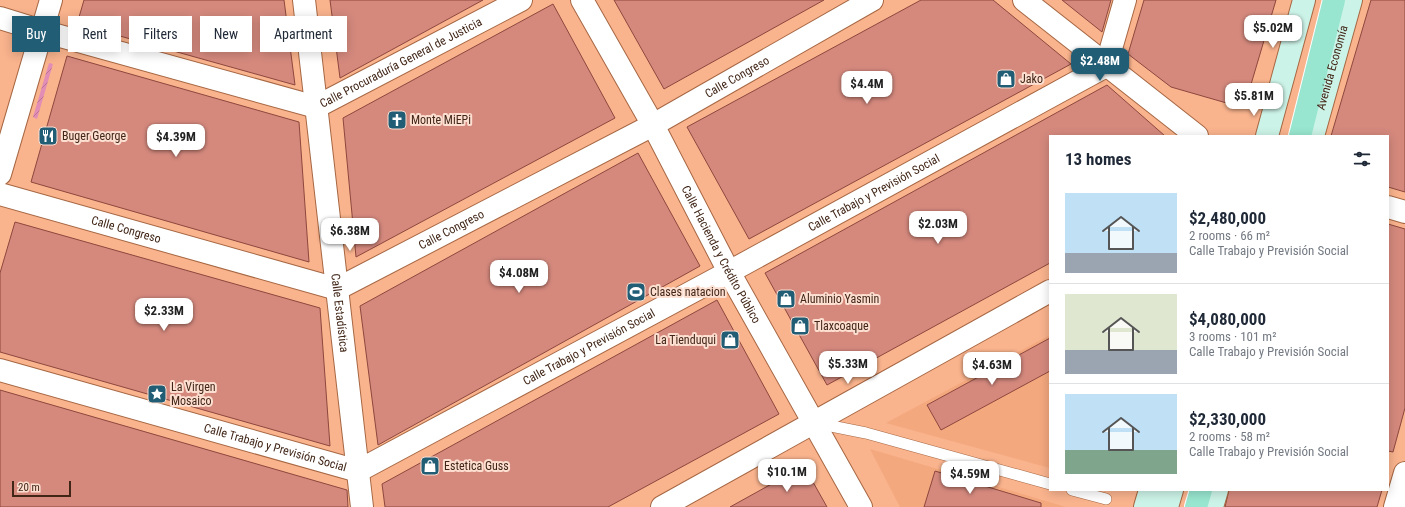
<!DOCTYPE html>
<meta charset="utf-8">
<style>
:root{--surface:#fff;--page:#f6f6f7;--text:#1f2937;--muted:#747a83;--line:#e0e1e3;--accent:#225d76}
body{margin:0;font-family:"Roboto Condensed",sans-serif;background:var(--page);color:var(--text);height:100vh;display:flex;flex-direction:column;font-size:15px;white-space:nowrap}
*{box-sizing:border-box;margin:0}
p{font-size:13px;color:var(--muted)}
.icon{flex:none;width:22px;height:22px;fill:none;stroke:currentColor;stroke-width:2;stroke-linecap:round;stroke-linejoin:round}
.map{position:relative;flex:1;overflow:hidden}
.side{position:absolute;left:1049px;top:135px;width:340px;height:356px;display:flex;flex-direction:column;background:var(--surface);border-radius:0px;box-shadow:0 2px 10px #0003}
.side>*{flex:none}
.banner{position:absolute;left:12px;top:16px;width:380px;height:36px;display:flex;gap:8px}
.scale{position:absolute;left:12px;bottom:10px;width:59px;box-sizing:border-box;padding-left:4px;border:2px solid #412617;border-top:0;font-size:11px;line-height:14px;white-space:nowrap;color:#412617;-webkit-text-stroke:3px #fcdfd0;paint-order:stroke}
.price{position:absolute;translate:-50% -34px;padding:0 9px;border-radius:8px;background:#fff;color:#222;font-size:13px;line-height:26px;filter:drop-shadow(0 1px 2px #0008)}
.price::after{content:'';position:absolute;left:50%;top:24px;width:12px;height:9px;margin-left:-6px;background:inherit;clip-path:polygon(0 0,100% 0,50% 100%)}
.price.current{background:var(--accent);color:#fff}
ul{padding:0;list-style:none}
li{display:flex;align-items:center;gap:12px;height:100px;padding:0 16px}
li+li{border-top:1px solid var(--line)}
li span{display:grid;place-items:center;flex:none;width:112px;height:80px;border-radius:0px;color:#555}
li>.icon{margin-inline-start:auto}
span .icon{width:48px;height:48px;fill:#fffc;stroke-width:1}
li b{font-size:17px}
h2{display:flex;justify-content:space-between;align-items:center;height:48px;padding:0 16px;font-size:17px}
.chip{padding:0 14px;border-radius:0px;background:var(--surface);box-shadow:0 2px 10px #0003;font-size:14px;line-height:36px}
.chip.current{background:var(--accent);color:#fff}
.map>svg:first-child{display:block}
.built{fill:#f4a87e}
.garden{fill:url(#garden-furrows)}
.building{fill:#d5897d;stroke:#8d473d}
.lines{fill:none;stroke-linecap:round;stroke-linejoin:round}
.lane-casing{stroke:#a66743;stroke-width:12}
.street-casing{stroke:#a66743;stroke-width:24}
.secondary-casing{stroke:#a66743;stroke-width:24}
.primary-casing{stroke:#fff;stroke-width:24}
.lane{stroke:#fff;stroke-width:11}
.street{stroke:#fff;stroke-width:22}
.secondary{stroke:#ccf3e7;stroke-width:22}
.primary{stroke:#98e6cf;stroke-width:22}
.labels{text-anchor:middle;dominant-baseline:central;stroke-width:4;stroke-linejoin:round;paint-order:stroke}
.street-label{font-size:12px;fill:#412617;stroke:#fcdfd0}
.poi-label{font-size:12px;fill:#412617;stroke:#fcdfd0;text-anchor:start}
</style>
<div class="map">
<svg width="1405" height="507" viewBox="0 0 1405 507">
<defs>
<pattern id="garden-furrows" width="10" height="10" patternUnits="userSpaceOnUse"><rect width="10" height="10" fill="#e28db6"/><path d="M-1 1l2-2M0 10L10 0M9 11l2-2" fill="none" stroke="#b97393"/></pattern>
</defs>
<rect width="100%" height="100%" fill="#f9b38d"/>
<g class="built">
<polygon points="1050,335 1050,468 886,423"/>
<polygon points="870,449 1066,507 900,507"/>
</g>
<polygon class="garden" points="49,63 53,64 37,119 33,117"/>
<g class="building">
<polygon points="84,0 284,0 295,85 77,24"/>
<polygon points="330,0 483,0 340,78"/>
<polygon points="614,0 824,0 664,89"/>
<polygon points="921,0 993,0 1071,64 749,239 687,127"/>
<polygon points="1062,0 1111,0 1102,32"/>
<polygon points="1144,0 1276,0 1244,108 1171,87 1128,54"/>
<polygon points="1371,0 1405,0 1405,192 1388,187 1388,136 1331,136"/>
<polygon points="553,4 615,118 356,257 343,118"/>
<polygon points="67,56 299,122 309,262 31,182"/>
<polygon points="1107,85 1165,136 1050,136 1050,263 827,385 765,273"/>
<polygon points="638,153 700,266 378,445 360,306"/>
<polygon points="15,222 320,308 330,446 0,352 0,273"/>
<polygon points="1388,224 1405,229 1405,408 1393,452 1388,451"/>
<polygon points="717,300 779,414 608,507 385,507 382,484"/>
<polygon points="1050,338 1050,371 941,430 927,405"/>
<polygon points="0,390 347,490 348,507 0,507"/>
<polygon points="804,466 827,507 730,507"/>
<polygon points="935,471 1041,503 1041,507 924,507"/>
<polygon points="1229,490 1382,490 1377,507 1225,507"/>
</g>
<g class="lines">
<g class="lane-casing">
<g id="lane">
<polyline points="816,423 866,433 1050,484"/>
<polyline points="1072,490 1106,499"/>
</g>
</g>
<g class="street-casing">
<g id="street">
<path id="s1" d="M304,0L362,507"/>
<path id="s2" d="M582,0L653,125L729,272L861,507"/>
<polyline points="1024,0 1197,136"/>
<path id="s3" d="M0,18L42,31L316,107L521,0"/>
<polyline points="0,174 51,0"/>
<path id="s4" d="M0,194L337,289L653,125L872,0"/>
<polyline points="1388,207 1405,212"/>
<path id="s5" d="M0,370L358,471L729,272L1106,66L1125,0"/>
<polyline points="662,507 1050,291"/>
<polyline points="1395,507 1405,473"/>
</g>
</g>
<g class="secondary-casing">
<g id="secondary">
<polyline points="1267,136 1304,0"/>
<path id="s6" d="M1313,136L1351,0"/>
<polyline points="1145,507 1150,490"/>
<polyline points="1167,507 1172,490"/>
<polyline points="1212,507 1217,490"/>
</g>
</g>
<g class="primary-casing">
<g id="primary">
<polyline points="1300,136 1334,0"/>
<polyline points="1196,507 1201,490"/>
</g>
</g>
<use href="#lane" class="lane"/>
<use href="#street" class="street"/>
<use href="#secondary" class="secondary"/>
<use href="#primary" class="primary"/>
</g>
<defs>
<g id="shop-square" transform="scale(1)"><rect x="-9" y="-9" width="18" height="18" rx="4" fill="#225d76" stroke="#fcdfd0"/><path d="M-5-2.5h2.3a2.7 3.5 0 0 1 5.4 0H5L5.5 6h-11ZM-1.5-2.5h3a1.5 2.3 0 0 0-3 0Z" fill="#fff"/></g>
<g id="church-square" transform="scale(1)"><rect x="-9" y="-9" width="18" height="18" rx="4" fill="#225d76" stroke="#fcdfd0"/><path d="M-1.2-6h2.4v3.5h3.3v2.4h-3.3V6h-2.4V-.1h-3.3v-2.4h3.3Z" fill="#fff"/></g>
<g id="restaurant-square" transform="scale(1)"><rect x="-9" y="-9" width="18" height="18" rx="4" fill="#225d76" stroke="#fcdfd0"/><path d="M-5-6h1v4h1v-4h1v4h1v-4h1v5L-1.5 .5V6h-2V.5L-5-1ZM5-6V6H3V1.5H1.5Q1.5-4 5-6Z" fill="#fff"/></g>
<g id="stadium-square" transform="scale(1)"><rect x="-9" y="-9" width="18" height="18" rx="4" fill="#225d76" stroke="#fcdfd0"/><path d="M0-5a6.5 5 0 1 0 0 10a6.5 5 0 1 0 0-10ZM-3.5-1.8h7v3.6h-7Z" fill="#fff"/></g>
<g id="sight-square" transform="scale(1)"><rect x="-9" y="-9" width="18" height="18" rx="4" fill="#225d76" stroke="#fcdfd0"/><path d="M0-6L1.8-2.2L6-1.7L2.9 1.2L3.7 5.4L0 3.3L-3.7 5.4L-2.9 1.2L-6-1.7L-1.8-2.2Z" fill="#fff"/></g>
</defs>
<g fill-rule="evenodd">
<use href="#shop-square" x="1006" y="79"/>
<use href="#church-square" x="397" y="120"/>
<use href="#restaurant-square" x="48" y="136"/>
<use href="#stadium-square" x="636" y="292"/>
<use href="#shop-square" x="786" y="299"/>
<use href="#shop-square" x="800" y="326"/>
<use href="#shop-square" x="730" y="340"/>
<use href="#sight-square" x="157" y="394"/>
<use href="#shop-square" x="430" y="466"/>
</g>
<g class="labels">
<g class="street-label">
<text stroke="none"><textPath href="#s3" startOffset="424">Calle Procuraduría General de Justicia</textPath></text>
<text stroke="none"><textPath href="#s6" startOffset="71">Avenida Economía</textPath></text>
<text stroke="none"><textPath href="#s4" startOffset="803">Calle Congreso</textPath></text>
<text stroke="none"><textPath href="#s5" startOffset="958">Calle Trabajo y Previsión Social</textPath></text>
<text stroke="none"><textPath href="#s4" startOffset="131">Calle Congreso</textPath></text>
<text stroke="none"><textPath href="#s4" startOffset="479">Calle Congreso</textPath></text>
<text stroke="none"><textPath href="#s2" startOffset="290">Calle Hacienda y Crédito Público</textPath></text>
<text stroke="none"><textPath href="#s1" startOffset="315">Calle Estadística</textPath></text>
<text stroke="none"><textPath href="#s5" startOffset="634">Calle Trabajo y Previsión Social</textPath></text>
<text stroke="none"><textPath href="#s5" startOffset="286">Calle Trabajo y Previsión Social</textPath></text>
</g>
<g class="poi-label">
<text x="1020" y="79">Jako</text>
<text x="411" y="120">Monte MiEPi</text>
<text x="62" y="136">Buger George</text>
<text x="650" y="292">Clases natacion</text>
<text x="800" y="299">Aluminio Yasmin</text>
<text x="814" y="326">Tlaxcoaque</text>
<text x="716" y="340" text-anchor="end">La Tienduqui</text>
<text x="171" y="387">La Virgen<tspan x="171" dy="14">Mosaico</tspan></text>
<text x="444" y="466">Estetica Guss</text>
</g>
</g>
</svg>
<div class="scale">20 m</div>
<b class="price" style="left:1273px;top:49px">$5.02M</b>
<b class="price current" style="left:1100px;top:82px">$2.48M</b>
<b class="price" style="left:867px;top:105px">$4.4M</b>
<b class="price" style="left:1254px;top:117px">$5.81M</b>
<b class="price" style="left:176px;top:158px">$4.39M</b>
<b class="price" style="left:938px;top:245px">$2.03M</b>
<b class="price" style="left:350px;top:252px">$6.38M</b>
<b class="price" style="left:519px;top:294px">$4.08M</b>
<b class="price" style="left:164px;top:332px">$2.33M</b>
<b class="price" style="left:848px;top:385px">$5.33M</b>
<b class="price" style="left:992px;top:386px">$4.63M</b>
<b class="price" style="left:787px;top:493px">$10.1M</b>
<b class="price" style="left:970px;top:495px">$4.59M</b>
<div class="banner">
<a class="chip current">Buy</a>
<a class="chip">Rent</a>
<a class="chip">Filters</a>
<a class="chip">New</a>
<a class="chip">Apartment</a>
</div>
<section class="side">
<h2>13 homes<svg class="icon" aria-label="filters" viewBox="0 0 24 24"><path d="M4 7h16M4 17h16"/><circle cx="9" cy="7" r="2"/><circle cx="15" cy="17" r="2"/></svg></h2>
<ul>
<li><span style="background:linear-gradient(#bfe0f5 75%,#9aa5b1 0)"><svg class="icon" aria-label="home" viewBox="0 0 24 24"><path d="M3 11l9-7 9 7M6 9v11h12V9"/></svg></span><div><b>$2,480,000</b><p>2 rooms · 66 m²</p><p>Calle Trabajo y Previsión Social</p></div></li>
<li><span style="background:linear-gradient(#dfe7d0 70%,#9aa5b1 0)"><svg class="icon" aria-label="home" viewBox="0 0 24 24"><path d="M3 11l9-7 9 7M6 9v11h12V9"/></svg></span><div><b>$4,080,000</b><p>3 rooms · 101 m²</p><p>Calle Trabajo y Previsión Social</p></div></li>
<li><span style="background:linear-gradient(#bfe0f5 70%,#7fa58c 0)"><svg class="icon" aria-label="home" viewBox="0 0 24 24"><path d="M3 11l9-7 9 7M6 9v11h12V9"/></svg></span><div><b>$2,330,000</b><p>2 rooms · 58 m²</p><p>Calle Trabajo y Previsión Social</p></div></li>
</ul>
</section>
</div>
